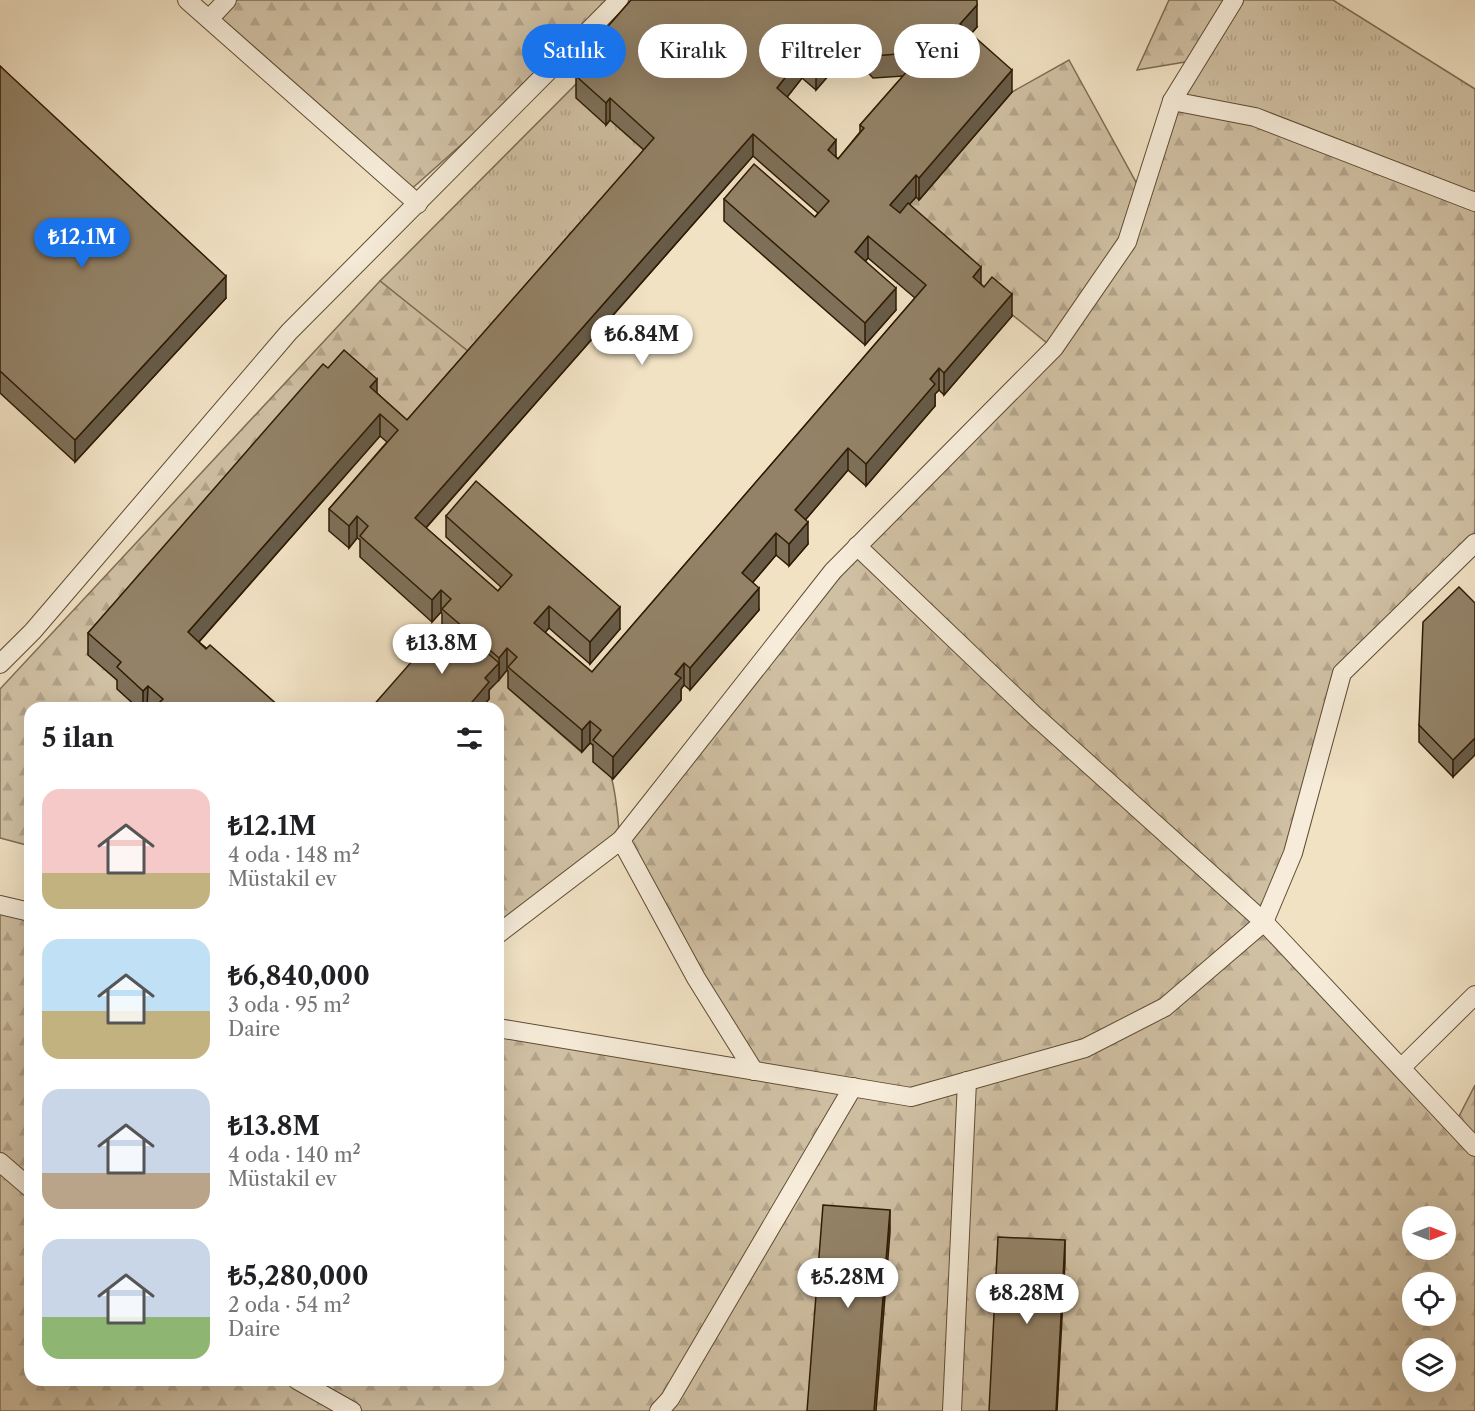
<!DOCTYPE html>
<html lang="tr">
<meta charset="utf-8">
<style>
:root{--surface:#fff;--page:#f2f2f2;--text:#202124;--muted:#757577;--accent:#1a73e8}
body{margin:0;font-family:"Libre Caslon Text",serif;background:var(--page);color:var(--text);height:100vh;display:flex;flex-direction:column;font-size:22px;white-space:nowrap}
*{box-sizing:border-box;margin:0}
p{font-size:20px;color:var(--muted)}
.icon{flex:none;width:33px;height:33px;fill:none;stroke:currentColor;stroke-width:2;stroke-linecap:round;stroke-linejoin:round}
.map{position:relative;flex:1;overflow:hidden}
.details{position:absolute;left:24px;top:702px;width:480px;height:684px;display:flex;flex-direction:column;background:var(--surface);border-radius:18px;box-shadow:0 6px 24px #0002}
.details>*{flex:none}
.hud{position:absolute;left:522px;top:24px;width:570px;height:54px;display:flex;gap:12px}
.needle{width:39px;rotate:90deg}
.tools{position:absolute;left:1402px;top:1206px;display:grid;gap:12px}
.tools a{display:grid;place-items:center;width:54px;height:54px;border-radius:50%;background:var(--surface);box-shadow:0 6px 24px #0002;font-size:30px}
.price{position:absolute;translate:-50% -51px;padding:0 14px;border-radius:21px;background:#fff;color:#222;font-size:20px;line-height:39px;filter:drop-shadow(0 2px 3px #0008)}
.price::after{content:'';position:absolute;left:50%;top:36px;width:18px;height:14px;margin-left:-9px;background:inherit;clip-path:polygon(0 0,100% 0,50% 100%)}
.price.active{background:var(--accent);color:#fff}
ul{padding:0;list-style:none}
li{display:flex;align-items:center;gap:18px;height:150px;padding:0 18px}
li span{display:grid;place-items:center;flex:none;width:168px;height:120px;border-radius:18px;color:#555}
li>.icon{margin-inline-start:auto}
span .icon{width:72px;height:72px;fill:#fffc;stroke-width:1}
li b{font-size:26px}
h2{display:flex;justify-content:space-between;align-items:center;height:72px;padding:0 18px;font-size:26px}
.chip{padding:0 21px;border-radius:27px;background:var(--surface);box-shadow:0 6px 24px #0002;font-size:21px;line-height:54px}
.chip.active{background:var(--accent);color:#fff}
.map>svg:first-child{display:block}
.grass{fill:url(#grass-tufts);stroke:#7f6d53;stroke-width:1.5}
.forest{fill:url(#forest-firs);stroke:#7f6d53;stroke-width:1.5;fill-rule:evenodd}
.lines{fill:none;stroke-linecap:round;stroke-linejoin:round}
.lane-casing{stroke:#5f4c33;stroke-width:20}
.lane{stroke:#f6ecd9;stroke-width:18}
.wall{fill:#7e7059;stroke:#2e1a03;stroke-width:1.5;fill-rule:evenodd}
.shaded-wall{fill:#675b48;stroke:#2e1a03;stroke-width:1.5}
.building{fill:#938267;stroke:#2e1a03;stroke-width:1.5;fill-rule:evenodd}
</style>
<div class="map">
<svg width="1475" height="1411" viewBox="0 0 1475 1411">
<defs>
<pattern id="grass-tufts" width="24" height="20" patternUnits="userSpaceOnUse" patternTransform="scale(1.5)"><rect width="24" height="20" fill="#d0c0a3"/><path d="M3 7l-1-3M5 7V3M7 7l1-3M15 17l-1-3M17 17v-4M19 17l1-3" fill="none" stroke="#b3a48b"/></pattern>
<pattern id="forest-firs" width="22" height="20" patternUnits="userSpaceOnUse" patternTransform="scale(1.5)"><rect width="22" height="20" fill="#d0c0a3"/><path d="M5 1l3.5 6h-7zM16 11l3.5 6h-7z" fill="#b3a48b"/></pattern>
</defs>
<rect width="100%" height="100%" fill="#f1e2c4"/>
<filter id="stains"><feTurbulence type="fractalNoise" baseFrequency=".00333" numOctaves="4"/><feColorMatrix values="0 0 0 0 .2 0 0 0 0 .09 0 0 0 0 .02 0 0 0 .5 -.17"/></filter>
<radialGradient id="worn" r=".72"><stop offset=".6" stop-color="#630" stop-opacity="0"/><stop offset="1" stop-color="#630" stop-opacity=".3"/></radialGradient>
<g class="grass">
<polygon points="1234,0 1333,0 1475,89 1475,202 1172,101"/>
<polygon points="583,77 606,125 610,120 654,159 479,360 380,281"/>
</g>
<g class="forest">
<polygon points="227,0 619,0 604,18 408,192 209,19"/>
<polygon points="1169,0 1234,0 1197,60 1137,70"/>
<path d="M1069,60L1142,193L1172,101L1255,117L1475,202V543L1342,673L1264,922L1455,1124L1475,1085V1411H0V905L30,912V1380H498V1026L753,1071L621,840L498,934V708H481L489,699L485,695L507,670L517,679L509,689L581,752L590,743C617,765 616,806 620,839L833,571L1053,348L993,299L890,227L916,197L920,199L1012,92ZM1413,1216H1446V1250H1413ZM1413,1282H1446V1316H1413ZM1413,1348H1446V1382H1413Z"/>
<polygon points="380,281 479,360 407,442 370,409 88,654 121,684 138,708 30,708 30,846 0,838 0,689"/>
</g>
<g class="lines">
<g class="lane-casing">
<g id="lane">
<polyline points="187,0 418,204"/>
<polyline points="209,19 227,0"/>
<polyline points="1172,101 1255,117 1475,202"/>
<polyline points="857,546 1034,715 1264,922 1475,1147"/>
<polyline points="0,664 33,631 289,332 619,0"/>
<polyline points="621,840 696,978 754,1071"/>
<polyline points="0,905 30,912"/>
<polyline points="498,934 621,840 833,571 1054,348 1127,242 1172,101 1234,0"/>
<polyline points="498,1028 911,1097 1085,1048 1165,1007 1264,922 1293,853 1342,673 1475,543"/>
<polyline points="1401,1068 1475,995"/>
<polyline points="0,1162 30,1188"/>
<polyline points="297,1380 352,1411"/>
<polyline points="659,1411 670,1399 853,1087"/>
<polyline points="952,1411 967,1081"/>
</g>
</g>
<use href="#lane" class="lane"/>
</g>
<g class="wall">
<path d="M631,0L977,27L971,34L1012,92L919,200L916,197L909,204L981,284L1012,316L944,395L939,390L935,394V406L866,486L848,470L805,520L808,544L789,566L776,555L753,582L759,610L690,690L684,685L681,689V700L613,779L593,762V745L590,743L582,752L508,688V671L507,670L489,690V699L481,708H371L447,634L442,631V614L441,612L432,622L360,557V540L357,538L349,548L329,531V509L387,442L380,436L199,642L281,708H138L117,689V680L88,655V633L328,368L377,393L407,420L644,150L610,120L606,125L576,98V76L583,68V55ZM849,52L873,78L903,76L860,125V132L838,159L787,97L802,78L816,90ZM753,156L818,213L815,217L724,199V221L865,345L896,310L865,261L868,258L915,298L592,672L545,632L549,628L590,664L620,629L446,516V537L501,587L498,591L426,528Z"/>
<polygon points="0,66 226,298 75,462 0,393"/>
<polygon points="1459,587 1453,777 1419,742 1419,725"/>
</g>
<g class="shaded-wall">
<polygon points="977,5 977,27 960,46 960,24"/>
<polygon points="849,30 849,52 816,90 816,68"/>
<polygon points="802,56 802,78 777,110 777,88"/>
<polygon points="1012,70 1012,92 919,200 919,178"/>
<polygon points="610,98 610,120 606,125 606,103"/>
<polygon points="753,134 753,156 415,540 415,518"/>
<polygon points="836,140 836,162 828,150"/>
<polygon points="916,175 916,197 890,226 890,205"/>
<polygon points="868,236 868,258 855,274 855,252"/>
<polygon points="981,267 981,289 973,277"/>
<polygon points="226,276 226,298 75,462 75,440"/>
<polygon points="896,288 896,310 865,345 865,323"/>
<polygon points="1012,294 1012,316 944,395 944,373"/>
<polygon points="939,368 939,390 935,394 935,406 866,486 866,464"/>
<polygon points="377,379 377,401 370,387"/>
<polygon points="380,414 380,436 188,654 188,632"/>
<polygon points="848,448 848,470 795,532 795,510"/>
<polygon points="357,516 357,538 349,548 349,526"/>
<polygon points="808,522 808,544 789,566 789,544"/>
<polygon points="776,533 776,555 742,595 742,573"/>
<polygon points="759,588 759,610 690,690 690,668"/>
<polygon points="441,590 441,612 432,622 432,600"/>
<polygon points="549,606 549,628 534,645 534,623"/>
<polygon points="620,607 620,629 590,664 590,642"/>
<polygon points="507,648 507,670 499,680 499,658"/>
<polygon points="499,663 499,680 489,690 489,699 481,708 467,708 485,678"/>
<polygon points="684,663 684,685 681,689 681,700 613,779 613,757"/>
<polygon points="148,686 147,708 143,708 143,691"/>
<polygon points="590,721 590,743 582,752 582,730"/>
<polygon points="1475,738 1475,755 1453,777 1453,760"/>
<polygon points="890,1210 890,1232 876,1411 874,1411"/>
<polygon points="1065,1240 1065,1262 1057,1411 1056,1411"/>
</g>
<g class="building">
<path d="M631,0H977V5L960,24L1012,70L919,178L916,175L890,205L900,213L908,203L981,267L973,277L984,287L992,277L1012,294L944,373L939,368L930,379L935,384L866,464L848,448L795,510L808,522L789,544L776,533L742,573L759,588L690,668L684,663L675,674L681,678L613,757L593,740L601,730L590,721L582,730L508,667L517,657L507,648L499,658L442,609L451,599L441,590L432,600L360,536L368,526L357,516L349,526L329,509L398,430L380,414L188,632L206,649L210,645L281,708H162L158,704L163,699L148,686L143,691L117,667L121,662L88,633L323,364L328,368L344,350L377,379L370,387L407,420L654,138L610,98L606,103L576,76L589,61L583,55ZM849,30L873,56L924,52L860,125L864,128L838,159L828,150L836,140L777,88L802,56L816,68ZM753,134L829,201L815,217L754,164L724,199L865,323L896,288L855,252L868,236L926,285L592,672L534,623L549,606L590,642L620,607L476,481L446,516L512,575L498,591L415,518Z"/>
<polygon points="0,66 226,276 75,440 0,371"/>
<polygon points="1459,587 1475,603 1475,738 1453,760 1419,725 1423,622"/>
<polygon points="455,625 499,663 485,678 489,682 467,708 371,708 435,635 441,640"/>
<polygon points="823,1205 890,1210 874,1411 807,1411"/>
<polygon points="998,1237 1065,1240 1056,1411 989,1411"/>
</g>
<rect width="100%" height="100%" filter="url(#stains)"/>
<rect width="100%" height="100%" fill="url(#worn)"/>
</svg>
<div class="tools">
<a><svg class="needle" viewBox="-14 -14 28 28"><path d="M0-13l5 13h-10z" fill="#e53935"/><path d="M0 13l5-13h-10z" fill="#757577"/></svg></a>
<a><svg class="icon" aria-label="locate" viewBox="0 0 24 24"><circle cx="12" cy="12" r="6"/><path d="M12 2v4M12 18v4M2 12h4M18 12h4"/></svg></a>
<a><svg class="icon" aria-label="layers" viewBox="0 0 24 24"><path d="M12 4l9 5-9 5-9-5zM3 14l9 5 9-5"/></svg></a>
</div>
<b class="price active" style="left:82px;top:269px">₺12.1M</b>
<b class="price" style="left:642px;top:366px">₺6.84M</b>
<b class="price" style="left:442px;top:675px">₺13.8M</b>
<b class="price" style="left:848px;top:1309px">₺5.28M</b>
<b class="price" style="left:1027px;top:1325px">₺8.28M</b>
<div class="hud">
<a class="chip active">Satılık</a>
<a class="chip">Kiralık</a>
<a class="chip">Filtreler</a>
<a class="chip">Yeni</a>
</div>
<section class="details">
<h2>5 ilan<svg class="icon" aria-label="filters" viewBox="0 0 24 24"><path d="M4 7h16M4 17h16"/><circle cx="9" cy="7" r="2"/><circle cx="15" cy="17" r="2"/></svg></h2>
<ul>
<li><span style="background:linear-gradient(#f6c9c9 70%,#c2b280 0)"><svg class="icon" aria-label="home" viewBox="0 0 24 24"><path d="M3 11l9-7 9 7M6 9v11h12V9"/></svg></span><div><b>₺12.1M</b><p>4 oda · 148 m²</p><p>Müstakil ev</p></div></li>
<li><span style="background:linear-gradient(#bfe0f5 60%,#c2b280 0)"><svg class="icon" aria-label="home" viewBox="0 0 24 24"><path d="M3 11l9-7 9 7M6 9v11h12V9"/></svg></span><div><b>₺6,840,000</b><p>3 oda · 95 m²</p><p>Daire</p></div></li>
<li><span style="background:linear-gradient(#c9d6e8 70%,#b9a48a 0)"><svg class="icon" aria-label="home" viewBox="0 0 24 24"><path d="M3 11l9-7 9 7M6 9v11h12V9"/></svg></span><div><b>₺13.8M</b><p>4 oda · 140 m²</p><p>Müstakil ev</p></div></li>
<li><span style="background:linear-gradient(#c9d6e8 65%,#8fb573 0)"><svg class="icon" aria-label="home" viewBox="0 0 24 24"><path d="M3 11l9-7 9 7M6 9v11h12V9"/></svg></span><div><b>₺5,280,000</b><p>2 oda · 54 m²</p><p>Daire</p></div></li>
</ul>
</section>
</div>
